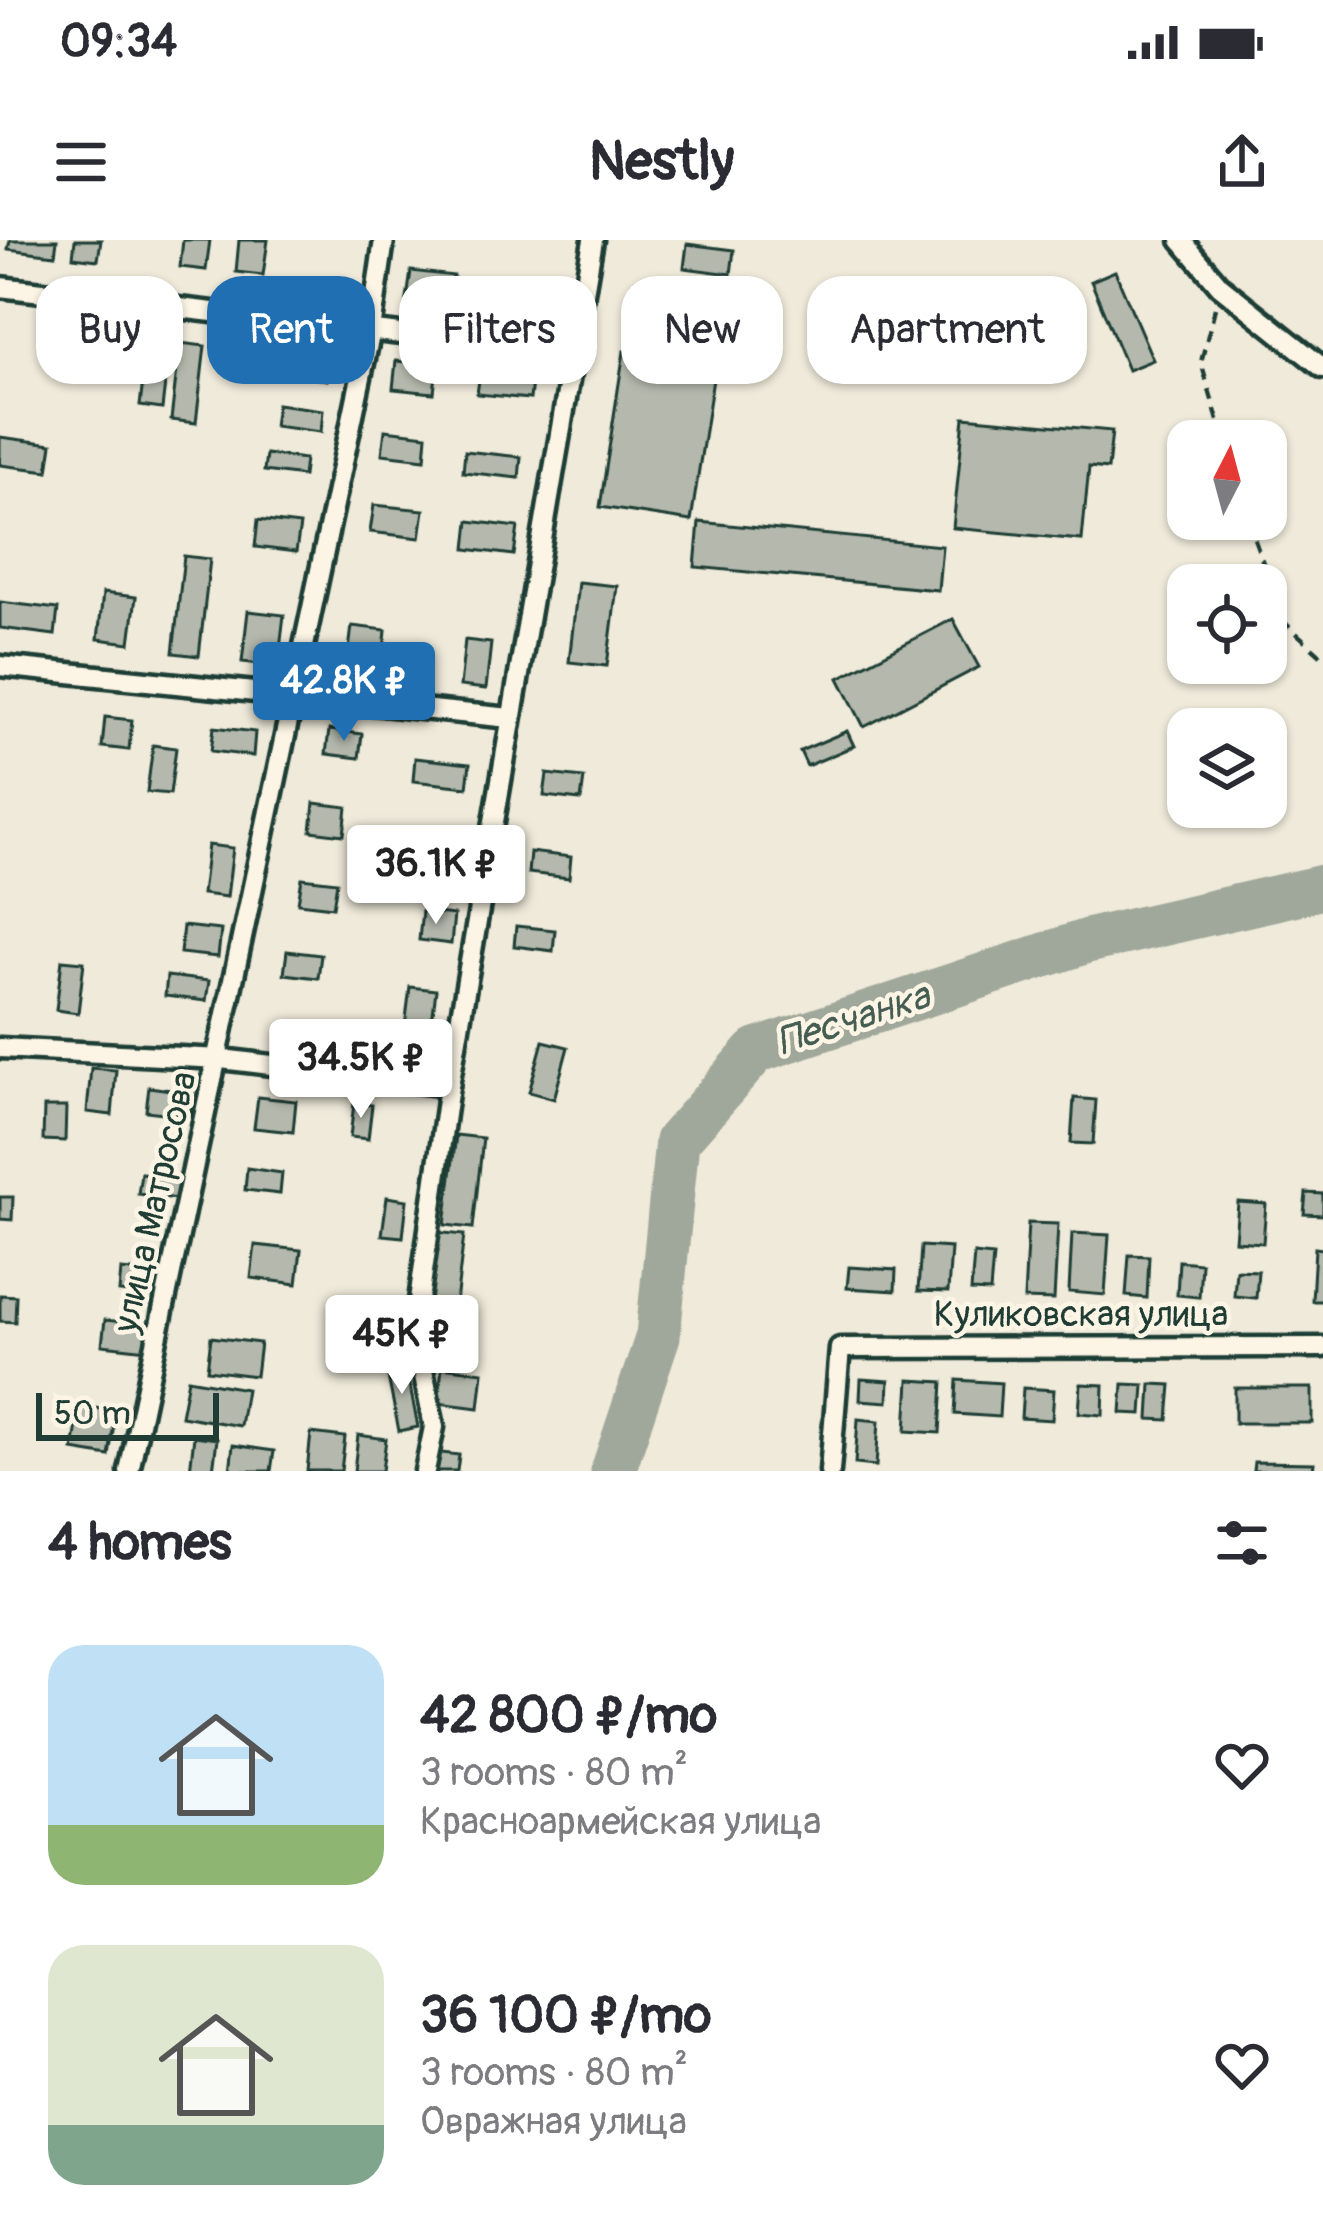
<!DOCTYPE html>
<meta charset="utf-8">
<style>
:root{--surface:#fff;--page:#f7f7f7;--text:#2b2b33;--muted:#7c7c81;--accent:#1f6fb2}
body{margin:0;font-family:Pangolin,sans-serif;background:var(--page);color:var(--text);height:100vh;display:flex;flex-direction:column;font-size:45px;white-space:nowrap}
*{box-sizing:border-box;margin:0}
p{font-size:39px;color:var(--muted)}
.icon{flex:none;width:66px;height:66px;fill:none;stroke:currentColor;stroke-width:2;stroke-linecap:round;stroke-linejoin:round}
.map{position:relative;height:1231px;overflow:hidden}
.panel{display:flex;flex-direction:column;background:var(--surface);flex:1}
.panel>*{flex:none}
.top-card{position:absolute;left:36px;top:36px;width:1251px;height:108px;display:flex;gap:24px}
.needle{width:78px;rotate:6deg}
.buttons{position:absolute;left:1167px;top:180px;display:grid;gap:24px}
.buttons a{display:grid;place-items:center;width:120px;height:120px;border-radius:24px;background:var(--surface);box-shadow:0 3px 9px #0004;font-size:60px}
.scale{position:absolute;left:36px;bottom:30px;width:183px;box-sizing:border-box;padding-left:12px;border:6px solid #1f3d34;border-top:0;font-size:33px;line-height:42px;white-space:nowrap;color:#1f3d34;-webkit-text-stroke:9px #fcf5e5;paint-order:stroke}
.price{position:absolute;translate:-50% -102px;padding:0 27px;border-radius:12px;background:#fff;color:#222;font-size:39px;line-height:78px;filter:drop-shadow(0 3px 6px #0008)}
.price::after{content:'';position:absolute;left:50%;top:72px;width:36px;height:27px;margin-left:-18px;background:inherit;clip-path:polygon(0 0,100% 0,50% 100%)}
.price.current{background:var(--accent);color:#fff}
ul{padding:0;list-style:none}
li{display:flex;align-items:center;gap:36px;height:300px;padding:0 48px}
li span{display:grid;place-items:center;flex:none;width:336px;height:240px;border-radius:36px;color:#555}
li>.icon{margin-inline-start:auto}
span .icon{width:144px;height:144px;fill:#fffc;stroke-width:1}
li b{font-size:51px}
h2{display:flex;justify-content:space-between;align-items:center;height:144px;padding:0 48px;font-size:51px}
.tag{padding:0 42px;border-radius:36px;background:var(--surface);box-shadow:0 3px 9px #0004;font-size:42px;line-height:108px}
.tag.current{background:var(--accent);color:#fff}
.status{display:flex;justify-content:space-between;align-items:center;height:84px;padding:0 60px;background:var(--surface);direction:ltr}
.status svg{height:33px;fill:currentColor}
header{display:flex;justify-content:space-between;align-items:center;height:156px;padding:0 48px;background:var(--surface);font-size:54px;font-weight:800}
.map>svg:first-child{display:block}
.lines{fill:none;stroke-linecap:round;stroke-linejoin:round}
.river{stroke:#9fa89a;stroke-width:45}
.building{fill:#b5b9ad;stroke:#1f3d34;stroke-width:3}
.street-casing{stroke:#1f3d34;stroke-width:27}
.path{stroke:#1f3d34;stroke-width:4.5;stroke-dasharray:12 9;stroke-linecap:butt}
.street{stroke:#fcf5e5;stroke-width:18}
.labels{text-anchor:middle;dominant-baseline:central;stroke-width:9;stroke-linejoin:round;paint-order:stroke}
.street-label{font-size:36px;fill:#1f3d34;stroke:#fcf5e5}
.water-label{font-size:39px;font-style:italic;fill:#455d53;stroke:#fcf5e5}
</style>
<div class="status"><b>09:34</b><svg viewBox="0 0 49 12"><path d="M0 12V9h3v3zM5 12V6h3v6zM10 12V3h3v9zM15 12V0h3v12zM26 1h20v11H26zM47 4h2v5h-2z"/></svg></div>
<header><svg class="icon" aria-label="menu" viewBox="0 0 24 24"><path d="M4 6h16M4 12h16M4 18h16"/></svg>Nestly<svg class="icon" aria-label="share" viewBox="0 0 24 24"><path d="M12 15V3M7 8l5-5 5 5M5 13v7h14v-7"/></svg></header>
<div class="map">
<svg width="1323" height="1231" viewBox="0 0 1323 1231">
<rect width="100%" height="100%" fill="#efeada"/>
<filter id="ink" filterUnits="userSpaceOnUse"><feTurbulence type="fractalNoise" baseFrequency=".00833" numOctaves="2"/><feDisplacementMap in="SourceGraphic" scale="24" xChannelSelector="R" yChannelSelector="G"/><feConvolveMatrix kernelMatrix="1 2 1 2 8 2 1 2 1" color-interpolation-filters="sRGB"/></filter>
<g filter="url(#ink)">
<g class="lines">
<polyline class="river" points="613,1231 658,1096 677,901 756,811 1087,701 1323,647"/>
</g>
<g class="building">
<polygon points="10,0 57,0 55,15 8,9"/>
<polygon points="75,0 101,0 98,20 73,17"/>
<polygon points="183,0 210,0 206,30 180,27"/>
<polygon points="239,0 268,0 263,35 236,32"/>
<polygon points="687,4 734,10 731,34 684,28"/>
<polygon points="411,31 454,36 450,71 406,66"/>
<polygon points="1115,31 1153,120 1128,130 1091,41"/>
<polygon points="514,44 552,48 549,79 510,75"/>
<polygon points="106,103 128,106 123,142 102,140"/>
<polygon points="180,103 205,106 196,183 171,180"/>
<polygon points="624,111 715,126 691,281 600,267"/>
<polygon points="284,113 329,119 327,140 282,134"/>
<polygon points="146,115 168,117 162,169 140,166"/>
<polygon points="396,121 437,125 434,153 393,149"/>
<polygon points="481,126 533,132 530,159 477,154"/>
<polygon points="277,164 323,170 321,192 274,186"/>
<polygon points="964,177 1112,191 1108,229 1089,227 1082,300 953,288"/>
<polygon points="385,190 427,195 425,219 382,214"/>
<polygon points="0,197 52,204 48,231 0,225"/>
<polygon points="465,211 521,217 519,238 463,232"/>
<polygon points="266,214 305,219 303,236 264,231"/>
<polygon points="374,265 424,270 420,298 370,292"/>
<polygon points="258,280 300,285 296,312 255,307"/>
<polygon points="469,281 518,287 514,315 466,309"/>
<polygon points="699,282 942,306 938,350 695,327"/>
<polygon points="184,316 210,319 199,416 173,413"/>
<polygon points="578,342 617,346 607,426 569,422"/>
<polygon points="103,353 136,357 130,403 98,399"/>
<polygon points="0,362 58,369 55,395 0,388"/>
<polygon points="248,371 284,375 278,426 242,422"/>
<polygon points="953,379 979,427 864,487 839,438"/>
<polygon points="352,386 386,390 383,422 348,418"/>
<polygon points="465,400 491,403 486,449 460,446"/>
<polygon points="105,477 132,480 129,510 102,507"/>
<polygon points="214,487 255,492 253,516 211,511"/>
<polygon points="329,490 362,494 359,518 326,514"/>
<polygon points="847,491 854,506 807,526 800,511"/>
<polygon points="153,505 176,508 170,554 147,552"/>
<polygon points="415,518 470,524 467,547 413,541"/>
<polygon points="547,534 584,538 581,560 544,556"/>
<polygon points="314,563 347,567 344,595 311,591"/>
<polygon points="421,604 466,609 463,634 418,628"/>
<polygon points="208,605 233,608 227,657 202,654"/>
<polygon points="530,612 571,617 569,638 528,633"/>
<polygon points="302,638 337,642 333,667 298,663"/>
<polygon points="422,671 454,675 451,704 419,700"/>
<polygon points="183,686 221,690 218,717 180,713"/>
<polygon points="516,686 555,690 553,711 514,706"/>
<polygon points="287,711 321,715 318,738 284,734"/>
<polygon points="62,720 84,722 78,773 56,770"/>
<polygon points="167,736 209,741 206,761 165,756"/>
<polygon points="410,747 436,750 428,814 402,811"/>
<polygon points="543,801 568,807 554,859 529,852"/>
<polygon points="91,828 116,830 112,875 87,872"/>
<polygon points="149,847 193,853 190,876 146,871"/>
<polygon points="258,857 296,861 293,892 254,888"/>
<polygon points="1074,858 1096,860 1093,904 1071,903"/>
<polygon points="354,863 372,865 368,899 350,897"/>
<polygon points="44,867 66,867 65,901 43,900"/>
<polygon points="456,895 483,898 473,988 445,985"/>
<polygon points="247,928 282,933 280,954 245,950"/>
<polygon points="141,933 179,937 177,959 138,954"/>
<polygon points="1306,953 1323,954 1323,975 1304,974"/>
<polygon points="0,957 13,957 12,980 0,979"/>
<polygon points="387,957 407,960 403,997 382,995"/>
<polygon points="1238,962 1266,964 1263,1003 1235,1001"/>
<polygon points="1028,983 1058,984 1054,1060 1024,1059"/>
<polygon points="435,992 464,995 453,1088 424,1084"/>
<polygon points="1072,993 1109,995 1105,1055 1069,1052"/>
<polygon points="255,1005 301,1010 297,1044 251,1038"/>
<polygon points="921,1006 951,1008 948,1052 918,1051"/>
<polygon points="1315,1008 1323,1009 1323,1061 1312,1061"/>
<polygon points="974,1014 993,1016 990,1052 971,1051"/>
<polygon points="1129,1015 1149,1016 1147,1058 1126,1056"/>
<polygon points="1179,1021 1201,1023 1199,1057 1177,1055"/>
<polygon points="849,1027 896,1030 895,1051 847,1048"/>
<polygon points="121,1030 160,1034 157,1056 119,1052"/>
<polygon points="1236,1030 1258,1031 1256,1058 1234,1056"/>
<polygon points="0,1055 16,1056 15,1082 0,1081"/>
<polygon points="349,1062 388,1066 384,1101 345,1096"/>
<polygon points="105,1080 151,1085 148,1110 102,1105"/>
<polygon points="211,1097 260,1103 256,1136 207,1130"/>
<polygon points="405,1122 418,1187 399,1191 386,1127"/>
<polygon points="442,1127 483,1132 479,1168 438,1163"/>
<polygon points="188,1139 246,1149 240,1186 181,1176"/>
<polygon points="861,1139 889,1141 888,1162 860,1160"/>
<polygon points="909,1140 943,1142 940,1193 906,1191"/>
<polygon points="957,1140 1001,1143 999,1177 955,1174"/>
<polygon points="1081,1144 1104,1145 1103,1175 1079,1173"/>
<polygon points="1123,1144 1144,1145 1142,1174 1121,1173"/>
<polygon points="1151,1144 1171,1145 1168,1180 1149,1179"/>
<polygon points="1023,1148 1054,1150 1052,1180 1021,1178"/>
<rect x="1235" y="1148" width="77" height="35"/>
<polygon points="80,1166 116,1171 109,1216 73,1210"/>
<polygon points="858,1179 879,1181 876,1226 855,1224"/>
<polygon points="311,1193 345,1197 341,1231 307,1231"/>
<polygon points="358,1195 386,1199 382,1231 354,1231"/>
<polygon points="194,1196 217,1199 213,1231 190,1231"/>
<polygon points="233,1205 274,1211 271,1231 230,1231"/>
<polygon points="433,1212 459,1215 457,1231 431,1231"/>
<polygon points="1254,1222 1314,1223 1313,1231 1253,1231"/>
</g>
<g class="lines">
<g class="street-casing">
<g id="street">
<polyline points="1181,0 1220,46 1323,128"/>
<polyline points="0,47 571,114"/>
<polyline points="0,426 510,478"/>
<polyline points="0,808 221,819 449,846"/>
<polyline points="129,1231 371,90 384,0"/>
<polyline points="425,1231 434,1187 415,1089 449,846 593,0"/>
<polyline points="830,1231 840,1108 1323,1107"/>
</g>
</g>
<g class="path">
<polyline points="1215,68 1201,122 1224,201"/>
<polyline points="1247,279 1285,383 1323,417"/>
</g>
<use href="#street" class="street"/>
</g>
</g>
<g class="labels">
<g class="street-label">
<text transform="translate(155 962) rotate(-77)">улица Матросова</text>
<text x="1081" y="1074">Куликовская улица</text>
</g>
<g class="water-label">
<text transform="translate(853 779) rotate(-18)">Песчанка</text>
</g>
</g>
</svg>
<div class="buttons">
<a><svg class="needle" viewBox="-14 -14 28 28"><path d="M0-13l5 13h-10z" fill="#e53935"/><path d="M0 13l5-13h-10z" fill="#7c7c81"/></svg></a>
<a><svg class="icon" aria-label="locate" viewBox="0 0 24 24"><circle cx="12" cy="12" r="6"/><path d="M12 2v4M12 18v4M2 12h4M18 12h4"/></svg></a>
<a><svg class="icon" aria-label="layers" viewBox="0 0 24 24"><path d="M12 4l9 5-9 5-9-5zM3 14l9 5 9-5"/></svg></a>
</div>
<div class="scale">50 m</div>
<b class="price current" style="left:344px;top:504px">42.8K ₽</b>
<b class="price" style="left:436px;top:687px">36.1K ₽</b>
<b class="price" style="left:361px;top:881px">34.5K ₽</b>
<b class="price" style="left:402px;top:1157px">45K ₽</b>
<div class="top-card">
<a class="tag">Buy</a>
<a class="tag current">Rent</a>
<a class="tag">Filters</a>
<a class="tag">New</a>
<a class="tag">Apartment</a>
</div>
</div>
<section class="panel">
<h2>4 homes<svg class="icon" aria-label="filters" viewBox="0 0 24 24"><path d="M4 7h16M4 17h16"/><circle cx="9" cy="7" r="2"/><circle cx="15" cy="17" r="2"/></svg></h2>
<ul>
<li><span style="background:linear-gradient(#bfe0f5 75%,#8fb573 0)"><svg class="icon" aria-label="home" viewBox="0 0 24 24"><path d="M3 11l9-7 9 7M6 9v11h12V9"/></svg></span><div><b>42 800 ₽/mo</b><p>3 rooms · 80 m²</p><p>Красноармейская улица</p></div><svg class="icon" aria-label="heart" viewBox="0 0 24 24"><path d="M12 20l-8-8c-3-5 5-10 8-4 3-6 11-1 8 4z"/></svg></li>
<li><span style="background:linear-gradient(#dfe7d0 75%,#7fa58c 0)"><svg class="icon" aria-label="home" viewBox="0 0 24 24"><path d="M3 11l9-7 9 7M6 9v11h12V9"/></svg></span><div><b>36 100 ₽/mo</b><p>3 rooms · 80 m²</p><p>Овражная улица</p></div><svg class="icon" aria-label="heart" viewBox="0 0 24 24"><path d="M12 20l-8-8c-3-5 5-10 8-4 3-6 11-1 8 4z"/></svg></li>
</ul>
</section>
